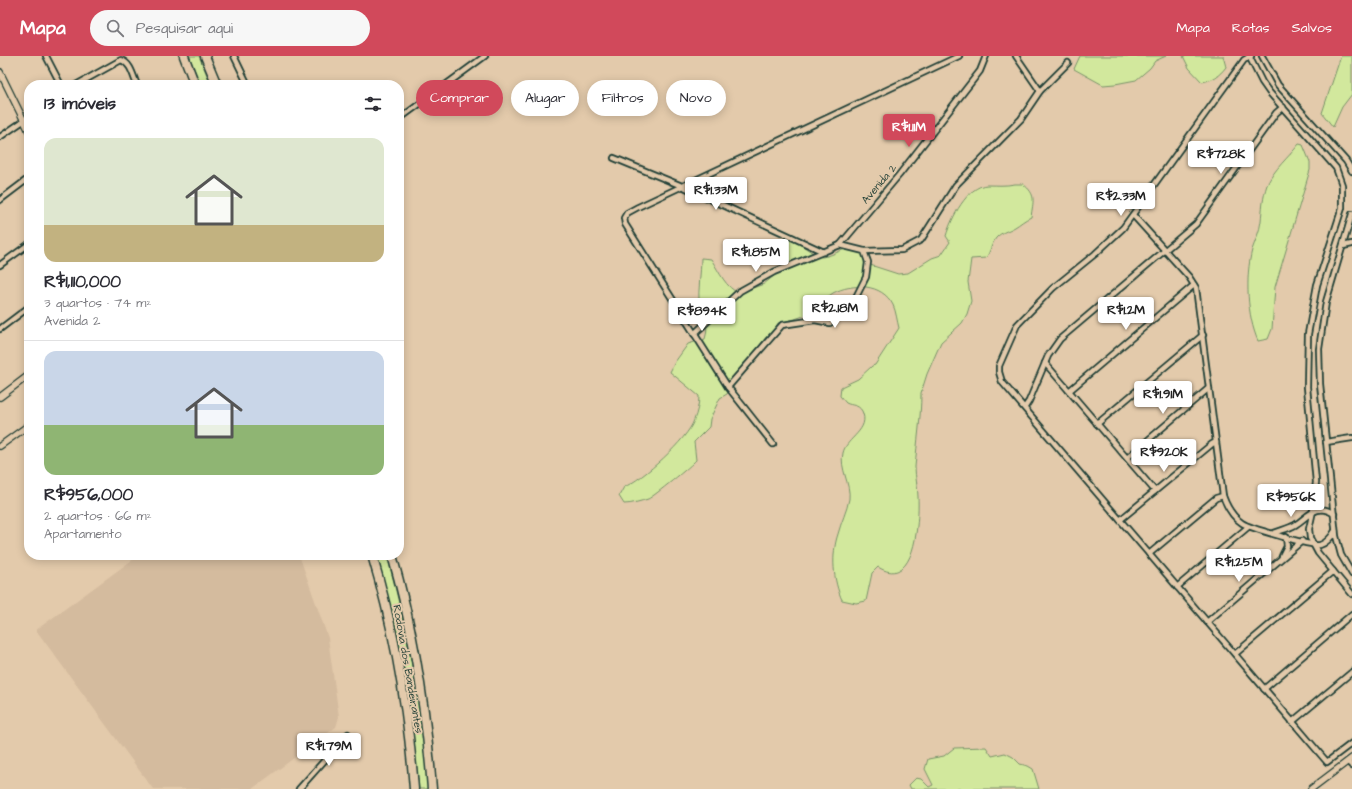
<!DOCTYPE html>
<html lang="pt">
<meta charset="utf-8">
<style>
:root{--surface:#fff;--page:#f7f7f7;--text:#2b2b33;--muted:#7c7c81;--line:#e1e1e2;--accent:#d1495b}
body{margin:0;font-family:"Architects Daughter",sans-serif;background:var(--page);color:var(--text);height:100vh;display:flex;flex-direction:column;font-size:15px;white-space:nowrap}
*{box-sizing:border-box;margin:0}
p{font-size:13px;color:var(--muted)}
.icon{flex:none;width:22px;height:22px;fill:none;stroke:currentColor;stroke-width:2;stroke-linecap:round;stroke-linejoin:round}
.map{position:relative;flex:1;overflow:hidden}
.panel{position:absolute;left:24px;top:24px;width:380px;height:480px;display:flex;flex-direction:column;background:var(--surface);border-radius:16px;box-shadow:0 2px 10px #0003}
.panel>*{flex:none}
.guide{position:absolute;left:416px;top:24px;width:380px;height:36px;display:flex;gap:8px}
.price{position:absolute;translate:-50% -34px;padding:0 9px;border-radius:4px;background:#fff;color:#222;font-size:13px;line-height:26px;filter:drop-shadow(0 1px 2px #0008)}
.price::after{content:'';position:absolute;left:50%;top:24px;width:12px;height:9px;margin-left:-6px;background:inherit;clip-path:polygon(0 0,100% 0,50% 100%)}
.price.active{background:var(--accent);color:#fff}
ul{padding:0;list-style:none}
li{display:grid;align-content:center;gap:8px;height:212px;padding:0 20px}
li+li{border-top:1px solid var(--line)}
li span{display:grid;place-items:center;height:124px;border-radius:12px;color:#555}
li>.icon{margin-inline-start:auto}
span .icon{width:72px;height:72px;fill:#fffc;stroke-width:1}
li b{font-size:17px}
h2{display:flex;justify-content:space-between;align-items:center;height:48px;padding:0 20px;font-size:17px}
.chip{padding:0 14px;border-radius:18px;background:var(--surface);box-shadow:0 2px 10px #0003;font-size:14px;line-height:36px}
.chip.active{background:var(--accent);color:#fff}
header{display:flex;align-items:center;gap:24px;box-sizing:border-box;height:56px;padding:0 20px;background:var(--accent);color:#fff}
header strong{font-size:19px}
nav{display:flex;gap:22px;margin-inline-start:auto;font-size:14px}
.search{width:280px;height:36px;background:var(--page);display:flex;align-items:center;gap:10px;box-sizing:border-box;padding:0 14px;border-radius:22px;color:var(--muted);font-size:15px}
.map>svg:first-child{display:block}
.built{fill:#d4bb9e}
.green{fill:#d2e89d;stroke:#789268}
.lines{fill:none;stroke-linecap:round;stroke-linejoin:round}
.minor-casing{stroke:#1f3d34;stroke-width:8}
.tertiary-casing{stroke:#1f3d34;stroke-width:8}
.motorway-casing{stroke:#1f3d34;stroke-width:11}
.minor{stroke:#e3caab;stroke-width:4.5}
.tertiary{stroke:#e3caab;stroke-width:5.5}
.motorway{stroke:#e3caab;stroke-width:8}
.labels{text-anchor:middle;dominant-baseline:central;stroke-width:4;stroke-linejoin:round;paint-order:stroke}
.street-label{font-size:11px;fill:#1f3d34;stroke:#e3caab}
</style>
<header>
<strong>Mapa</strong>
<div class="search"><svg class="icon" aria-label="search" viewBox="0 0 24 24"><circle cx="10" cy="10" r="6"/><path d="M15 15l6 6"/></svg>Pesquisar aqui</div>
<nav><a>Mapa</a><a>Rotas</a><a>Salvos</a></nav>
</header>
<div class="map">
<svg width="1352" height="733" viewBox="0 0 1352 733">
<rect width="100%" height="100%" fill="#e3caab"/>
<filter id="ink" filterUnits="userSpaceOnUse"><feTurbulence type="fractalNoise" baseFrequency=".025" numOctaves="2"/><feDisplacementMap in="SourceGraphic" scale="8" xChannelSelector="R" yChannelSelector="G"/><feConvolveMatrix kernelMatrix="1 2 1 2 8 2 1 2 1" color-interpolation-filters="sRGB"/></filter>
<g filter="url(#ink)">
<polygon class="built" points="139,499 299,499 328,582 339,661 336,671 252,733 153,733 36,574"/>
<g class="green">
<polygon points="189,0 199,0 211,29 201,29"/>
<polygon points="1080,0 1166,0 1155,5 1150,12 1136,24 1115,28 1103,29 1074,13"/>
<path d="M1183,0H1223L1226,11C1219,20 1213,24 1202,26L1189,12Z"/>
<polygon points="1341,0 1352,0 1352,38 1342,51 1333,71 1322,57"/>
<path d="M1299,88L1303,89L1310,106V114L1275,231L1272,273L1268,283L1258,285C1247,260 1245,221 1252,194C1255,185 1260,175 1261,165C1262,154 1263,140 1267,129C1274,113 1288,102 1299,88Z"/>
<path d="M1015,128H1023C1037,139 1033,145 1031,161C1024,164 1020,168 1015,171C1007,176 999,176 994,185C991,190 990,196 986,202L971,203L968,226L971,245L967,258L962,267L941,286L927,318L921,337C921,362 917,386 915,411C915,421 918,431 918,441C919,463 916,535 878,511L872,517L866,545L856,547L842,544C833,524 831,499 838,478C841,466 847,455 849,443C851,428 839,412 843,397C846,382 871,374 862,355C858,348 852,350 846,347C844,345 842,342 840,340L841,331L858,323L872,310L875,309L899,272C897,265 896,255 893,249C882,227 852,227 833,237C824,242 819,251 810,257C800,262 789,265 778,267L773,276L766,281L748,305L727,338L720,342L710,363L709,371L694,386L696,404C692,409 653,441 648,443C641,445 632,448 624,448L619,440L624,431C642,424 688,383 694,364C697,357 699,348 699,340L670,316L675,306L688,288L705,283C711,265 700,262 699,247C698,233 701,217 701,202L711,203C720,217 725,231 740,238L747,234L764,228L786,210L788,182C798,185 816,201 822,201C838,199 841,190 861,192L865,200L864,207L898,218L908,217L932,202L941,199L950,186L946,180C951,163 967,130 987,129C997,129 1005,130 1015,128Z"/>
<path d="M377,499H387C407,576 423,654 428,733H419C412,654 398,576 377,499Z"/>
<polygon points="986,691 992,700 1005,697 1013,701 1020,708 1028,710 1033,713 1039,733 911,733 909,729 916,722 921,723 929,731 933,729 925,713 928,703 944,700 954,692"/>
</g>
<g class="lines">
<g class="minor-casing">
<g id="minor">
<polyline points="46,0 61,29"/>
<polyline points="234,0 248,29"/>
<polyline points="1016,0 1040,35"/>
<polyline points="1249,0 1262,26 1269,36 1336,112 1342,129 1342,152 1317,229 1308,278 1307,331 1316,426 1313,455 1309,473 1310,482 1318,497 1352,538"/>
<polyline points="1251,0 1244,4 1123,172 1095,198 1053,232 1017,269 999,310 999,316 1002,326 1327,706 1352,687"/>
<polyline points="1262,0 1278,29 1346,105 1352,115"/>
<path d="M76,29L121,4C131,7 133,20 137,29"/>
<polyline points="399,63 485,0"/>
<polyline points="0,81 29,61"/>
<polyline points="614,102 682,130 824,196"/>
<polyline points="0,144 29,122"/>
<polyline points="1352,158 1326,246 1319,293 1320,328 1336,480 1341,499 1352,518"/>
<path d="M1133,159L1189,221L1196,232L1223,440C1227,451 1233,461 1242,467C1249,472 1315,491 1320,489C1327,487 1332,480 1335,475"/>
<polyline points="1343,190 1352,188"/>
<polyline points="864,195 902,194 921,184 956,129 1021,63 1040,35 1068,7"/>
<polyline points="0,209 29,188"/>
<polyline points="0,273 29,251"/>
<polyline points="694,278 740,235 774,216 840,189 899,119 980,15 986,0"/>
<polyline points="1045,307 1155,435"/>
<polyline points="728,331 782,269 815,264 830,267 852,249 866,221 868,206 864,195 840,189"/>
<polyline points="1069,335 1194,229"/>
<polyline points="1025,351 1029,345 1048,300 1060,283 1196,168 1276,57 1283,51"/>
<polyline points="1097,368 1203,279"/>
<polyline points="1326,386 1352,382"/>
<polyline points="773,388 728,331 625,168 624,162 627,157 638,151 959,0"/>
<polyline points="1127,402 1209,332"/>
<polyline points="1120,464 1212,388 1216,386"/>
<path d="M1274,477C1281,474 1288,473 1295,469C1308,461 1317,446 1334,458"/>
<polyline points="1149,498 1216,442 1223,440"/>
<polyline points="1282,500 1287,490 1286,481"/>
<polyline points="1177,531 1248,471"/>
<polyline points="1207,566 1302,485"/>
<polyline points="1235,598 1333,515"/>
<polyline points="1264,633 1352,558"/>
<polyline points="1292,666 1352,616"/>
<polyline points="1348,706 1352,710"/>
<polyline points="299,733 348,678"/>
</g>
</g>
<g class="tertiary-casing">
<g id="tertiary">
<polyline points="0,16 29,75"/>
<polyline points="0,341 29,319"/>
<polyline points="0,390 29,369"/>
<polyline points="1311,733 1352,702"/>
</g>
</g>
<g class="motorway-casing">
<g id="motorway">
<polyline points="184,0 195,29"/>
<polyline points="205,0 217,29"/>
<path d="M372,499C395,575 408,654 414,733"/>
<path d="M392,499C414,575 426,654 432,733"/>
</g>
</g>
<use href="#minor" class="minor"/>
<use href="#tertiary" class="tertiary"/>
<use href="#motorway" class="motorway"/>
</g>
</g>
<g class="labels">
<g class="street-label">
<text transform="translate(879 128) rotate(-50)">Avenida 2</text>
<text transform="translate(408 613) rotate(80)">Rodovia dos Bandeirantes</text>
</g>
</g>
</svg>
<b class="price active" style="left:909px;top:92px">R$1.11M</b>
<b class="price" style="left:1221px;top:119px">R$728K</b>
<b class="price" style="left:716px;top:155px">R$1.33M</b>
<b class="price" style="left:1121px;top:161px">R$2.33M</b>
<b class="price" style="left:756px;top:217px">R$1.85M</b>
<b class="price" style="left:835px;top:273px">R$2.18M</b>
<b class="price" style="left:1126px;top:275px">R$1.2M</b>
<b class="price" style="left:702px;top:276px">R$894K</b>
<b class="price" style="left:1163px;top:359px">R$1.91M</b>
<b class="price" style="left:1164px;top:417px">R$920K</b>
<b class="price" style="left:1291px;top:462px">R$956K</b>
<b class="price" style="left:1239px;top:527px">R$1.25M</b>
<b class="price" style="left:329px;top:711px">R$1.79M</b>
<div class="guide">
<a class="chip active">Comprar</a>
<a class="chip">Alugar</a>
<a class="chip">Filtros</a>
<a class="chip">Novo</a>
</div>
<section class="panel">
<h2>13 imóveis<svg class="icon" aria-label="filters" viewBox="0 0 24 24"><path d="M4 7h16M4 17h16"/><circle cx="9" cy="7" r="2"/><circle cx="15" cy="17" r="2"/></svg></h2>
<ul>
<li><span style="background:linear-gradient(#dfe7d0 70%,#c2b280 0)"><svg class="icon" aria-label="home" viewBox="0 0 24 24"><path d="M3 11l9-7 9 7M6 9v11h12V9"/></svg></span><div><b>R$1,110,000</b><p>3 quartos · 74 m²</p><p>Avenida 2</p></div></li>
<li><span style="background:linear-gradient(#c9d6e8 60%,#8fb573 0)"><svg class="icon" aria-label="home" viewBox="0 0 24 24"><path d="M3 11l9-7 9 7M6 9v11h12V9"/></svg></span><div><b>R$956,000</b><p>2 quartos · 66 m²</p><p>Apartamento</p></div></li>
</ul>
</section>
</div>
